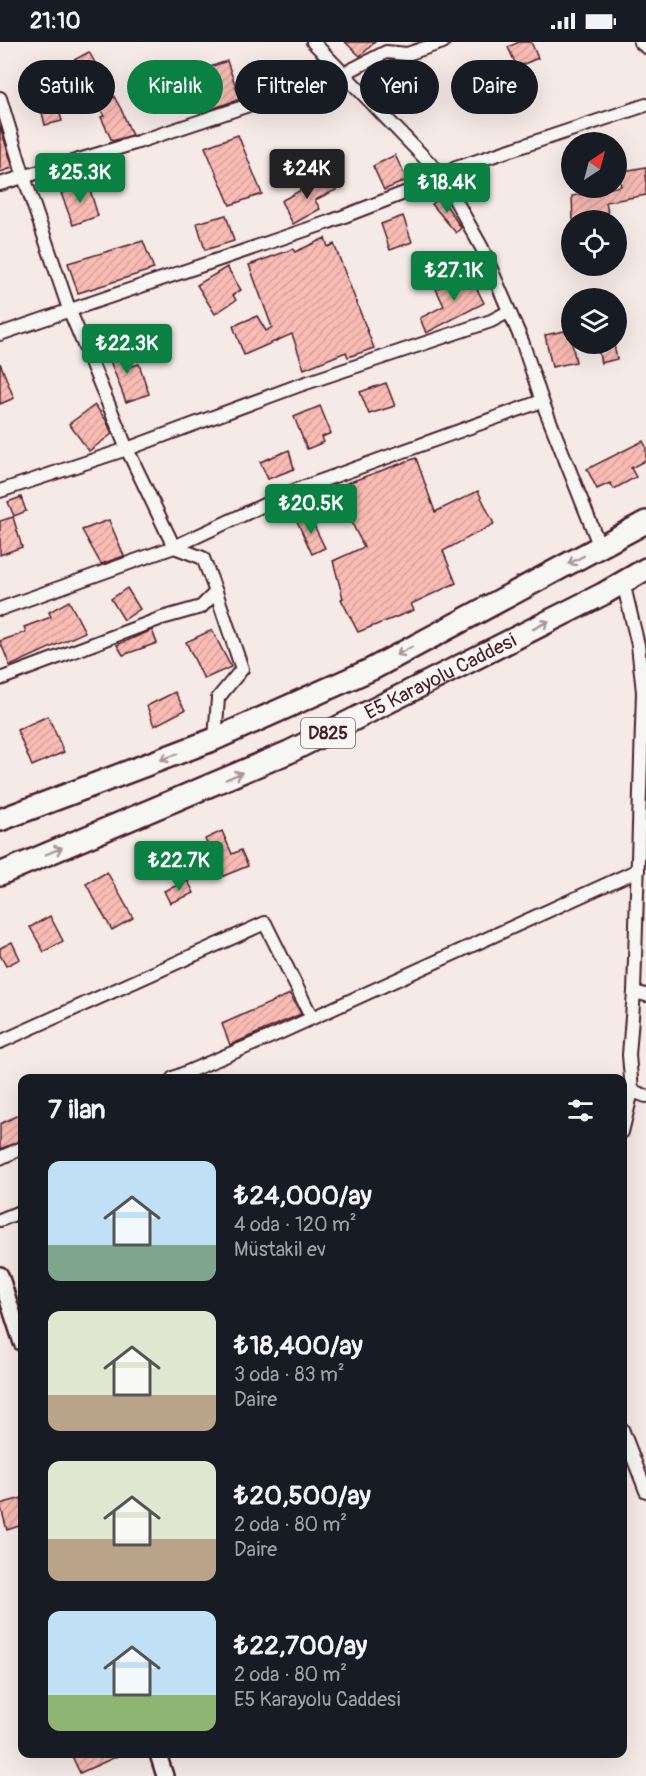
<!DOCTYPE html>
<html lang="tr">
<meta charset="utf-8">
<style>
:root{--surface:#171b24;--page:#242831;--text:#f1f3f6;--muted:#9ea1a6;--accent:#0b8043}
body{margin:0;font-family:Pangolin,sans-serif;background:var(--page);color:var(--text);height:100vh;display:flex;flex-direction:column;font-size:22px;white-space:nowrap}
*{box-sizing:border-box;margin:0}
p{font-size:20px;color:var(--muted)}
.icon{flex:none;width:33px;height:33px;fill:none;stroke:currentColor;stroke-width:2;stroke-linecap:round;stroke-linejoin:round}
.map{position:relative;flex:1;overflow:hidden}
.drawer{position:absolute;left:18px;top:1032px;width:609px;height:684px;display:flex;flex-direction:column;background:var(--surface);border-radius:12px;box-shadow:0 6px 24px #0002}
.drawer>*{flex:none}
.hud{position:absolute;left:18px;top:18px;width:610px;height:54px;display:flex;gap:12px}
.needle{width:39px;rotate:36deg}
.controls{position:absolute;left:561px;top:90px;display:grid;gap:12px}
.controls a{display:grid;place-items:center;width:66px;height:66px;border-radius:50%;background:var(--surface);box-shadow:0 6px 24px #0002;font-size:30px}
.price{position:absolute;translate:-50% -51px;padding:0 14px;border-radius:6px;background:var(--accent);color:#fff;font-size:20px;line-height:39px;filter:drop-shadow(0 2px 3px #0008)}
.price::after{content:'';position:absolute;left:50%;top:36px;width:18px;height:14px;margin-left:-9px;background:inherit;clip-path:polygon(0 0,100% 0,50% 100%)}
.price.on{background:#222;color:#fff}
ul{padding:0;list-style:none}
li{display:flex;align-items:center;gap:18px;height:150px;padding:0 30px}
li span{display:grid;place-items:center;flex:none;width:168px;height:120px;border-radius:12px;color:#555}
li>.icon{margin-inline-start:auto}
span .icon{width:72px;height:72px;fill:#fffc;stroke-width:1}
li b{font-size:26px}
h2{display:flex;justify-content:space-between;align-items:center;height:72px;padding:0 30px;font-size:26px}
.tag{padding:0 21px;border-radius:27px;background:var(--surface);box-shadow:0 6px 24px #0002;font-size:21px;line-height:54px}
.tag.on{background:var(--accent);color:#fff}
.status{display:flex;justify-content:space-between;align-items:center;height:42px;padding:0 30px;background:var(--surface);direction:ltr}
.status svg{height:16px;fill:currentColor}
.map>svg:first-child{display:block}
.building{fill:url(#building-hatch);stroke:#4a1f2b;stroke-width:1.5}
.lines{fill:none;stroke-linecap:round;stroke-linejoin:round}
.minor-casing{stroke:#4a1f2b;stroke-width:16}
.tertiary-casing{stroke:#4a1f2b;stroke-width:20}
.trunk-casing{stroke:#4a1f2b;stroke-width:26}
.minor{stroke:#f6f6f2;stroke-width:12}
.tertiary{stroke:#f6f6f2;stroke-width:15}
.trunk{stroke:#f6f6f2;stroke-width:21}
.oneway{stroke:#a99598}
.labels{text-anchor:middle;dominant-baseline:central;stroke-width:4.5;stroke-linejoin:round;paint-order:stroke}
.shield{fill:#f6f6f2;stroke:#7e6067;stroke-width:1.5}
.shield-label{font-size:18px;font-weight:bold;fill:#4a1f2b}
.street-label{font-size:20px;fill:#4a1f2b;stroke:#f6f6f2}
</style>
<div class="status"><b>21:10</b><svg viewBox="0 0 49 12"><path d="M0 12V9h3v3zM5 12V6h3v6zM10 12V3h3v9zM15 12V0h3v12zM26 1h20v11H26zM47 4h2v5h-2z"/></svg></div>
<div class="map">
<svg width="646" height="1734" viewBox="0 0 646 1734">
<defs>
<pattern id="building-hatch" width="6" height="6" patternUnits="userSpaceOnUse" patternTransform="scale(1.5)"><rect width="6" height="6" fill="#f8bcb4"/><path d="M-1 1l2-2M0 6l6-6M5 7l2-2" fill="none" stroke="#d6a19b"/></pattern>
</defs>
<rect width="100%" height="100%" fill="#f6eae6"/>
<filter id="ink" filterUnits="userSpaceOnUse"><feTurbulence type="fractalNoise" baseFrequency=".0167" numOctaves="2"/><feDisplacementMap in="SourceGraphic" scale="12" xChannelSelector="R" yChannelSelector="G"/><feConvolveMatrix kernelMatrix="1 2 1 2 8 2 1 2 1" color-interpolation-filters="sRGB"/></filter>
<g filter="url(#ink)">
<g class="building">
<polygon points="345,0 375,0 360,14"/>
<polygon points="519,0 531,0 538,16 517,25 508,5"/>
<polygon points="89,10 121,67 132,93 112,99 101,75 104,74 74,18"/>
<polygon points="227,19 240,57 200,71 187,33"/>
<polygon points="55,54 62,79 45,83 39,58"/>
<polygon points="0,84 13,126 0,130"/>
<polygon points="238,93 262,152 230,163 205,105"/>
<polygon points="395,113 407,138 384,148 373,124"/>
<polygon points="646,125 646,153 606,160 608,171 586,178 573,178 572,154 621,144 618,130"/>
<polygon points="330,135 336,148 315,158 320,167 293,182 281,159 310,143"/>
<polygon points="88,141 98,174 73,183 61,151"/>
<polygon points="441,155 461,186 456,191 432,162"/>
<polygon points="226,173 234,199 205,208 197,181"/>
<polygon points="403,174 412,200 390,208 381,182"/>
<polygon points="325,196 328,205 334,202 374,306 348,315 346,310 304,327 292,292 244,313 233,284 257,274 266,289 272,285 249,223 293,207 295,210"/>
<polygon points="143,199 154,227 78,251 68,221"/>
<polygon points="227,225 241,248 233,253 236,258 215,272 197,243"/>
<polygon points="469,231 484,261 426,291 420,276 444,264 436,247"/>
<polygon points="569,288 576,320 552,325 545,293"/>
<polygon points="108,295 125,326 139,322 149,352 126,360 102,298"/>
<polygon points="614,303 617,317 601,321 598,306"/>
<polygon points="0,321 14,356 0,362"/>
<polygon points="386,341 395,364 369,372 360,350"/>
<polygon points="95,363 106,378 112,392 89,409 69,382"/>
<polygon points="320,364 331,391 322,395 324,400 307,407 294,375"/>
<polygon points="643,399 646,405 646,418 631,426 636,435 614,447 610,441 597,447 587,427"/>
<polygon points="289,408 294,427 268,437 260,420"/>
<polygon points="416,416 435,470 478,449 494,482 443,509 456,541 411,562 414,568 358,590 341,557 343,556 333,519 364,505 341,460 320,467 316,456 344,446 342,443"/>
<polygon points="21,455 26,469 14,474 8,460"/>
<polygon points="309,473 325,506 312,512 297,479"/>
<polygon points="13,475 22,505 0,513 0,479"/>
<polygon points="109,478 124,514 101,522 82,488"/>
<polygon points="127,546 140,567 124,578 111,557"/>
<polygon points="69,559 85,590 10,624 0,599 26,590 24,585 51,575 49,570"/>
<polygon points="152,588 157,601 123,613 117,603"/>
<polygon points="212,588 231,625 204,637 186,600"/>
<polygon points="175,650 185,668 154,684 147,664"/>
<polygon points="48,674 64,710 32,724 17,688"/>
<polygon points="222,789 232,812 241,808 248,824 221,835 205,797"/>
<polygon points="107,830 133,876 112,888 86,842"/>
<polygon points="188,839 194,851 170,861 164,849"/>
<polygon points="50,874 63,899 44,910 30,885"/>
<polygon points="12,900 20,917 6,924 0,913 0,906"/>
<polygon points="290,952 301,972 230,1003 222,982"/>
<polygon points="22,1071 22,1098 0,1107 0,1082"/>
<polygon points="22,1456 22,1483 7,1488 0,1462"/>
<polygon points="71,1712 122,1712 80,1731"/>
</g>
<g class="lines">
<g class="minor-casing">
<g id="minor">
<polyline points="313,0 442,134 482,206 522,299 542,359 600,505"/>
<polyline points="640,0 646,5"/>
<polyline points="0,56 24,135 69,267 127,407 174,505 203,516 216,550 201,565 162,576 0,637"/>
<polyline points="0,142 138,100 345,31 386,10 407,12 443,0"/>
<polyline points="0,292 329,180 425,143 456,126 646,63"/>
<polyline points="0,449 127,407 297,344 491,279 508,270"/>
<polyline points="0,567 174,505 296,448 542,359"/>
<polyline points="215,697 218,656 242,627 216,550"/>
<polyline points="634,950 646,953"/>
<polyline points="0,1000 265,881 312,976"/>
<polyline points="173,1036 277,992 638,828"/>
<polyline points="632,1049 646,1054"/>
<polyline points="622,1090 632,1049 629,1013 634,950 643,650 638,603 623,540"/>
<polyline points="0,1116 22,1106"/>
<polyline points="0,1178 22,1169"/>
<polyline points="622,1387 646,1449"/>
</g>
</g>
<g class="tertiary-casing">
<g id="tertiary">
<polyline points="0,1233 22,1301"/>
<polyline points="158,1712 165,1734"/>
</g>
</g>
<g class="trunk-casing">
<g id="trunk">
<polyline points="0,778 215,697 372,627 646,480"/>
<path id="s1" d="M0,832L289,710L603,552L646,527"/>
</g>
</g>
<use href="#minor" class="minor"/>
<use href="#tertiary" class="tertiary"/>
<use href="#trunk" class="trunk"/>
</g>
<defs><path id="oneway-shaft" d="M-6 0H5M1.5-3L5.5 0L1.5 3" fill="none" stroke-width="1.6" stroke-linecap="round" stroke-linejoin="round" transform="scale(1.5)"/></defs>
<g class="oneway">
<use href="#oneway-shaft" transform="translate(576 518) rotate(152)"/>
<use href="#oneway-shaft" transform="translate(541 583) rotate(-27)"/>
<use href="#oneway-shaft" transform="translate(404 609) rotate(152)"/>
<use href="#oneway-shaft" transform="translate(169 715) rotate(159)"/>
<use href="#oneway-shaft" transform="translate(234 734) rotate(-23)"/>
<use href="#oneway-shaft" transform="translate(54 809) rotate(-23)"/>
</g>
</g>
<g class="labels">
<rect class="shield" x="301" y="676" width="54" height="30" rx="4.5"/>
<g class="shield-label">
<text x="328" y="691">D825</text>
</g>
<g class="street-label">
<text stroke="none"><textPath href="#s1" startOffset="483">E5 Karayolu Caddesi</textPath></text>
</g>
</g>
</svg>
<div class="controls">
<a><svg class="needle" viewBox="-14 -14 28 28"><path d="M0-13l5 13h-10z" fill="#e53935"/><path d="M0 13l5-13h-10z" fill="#9ea1a6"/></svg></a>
<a><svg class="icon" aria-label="locate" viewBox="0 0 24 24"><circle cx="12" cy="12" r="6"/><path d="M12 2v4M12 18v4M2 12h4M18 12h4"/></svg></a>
<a><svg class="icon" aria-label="layers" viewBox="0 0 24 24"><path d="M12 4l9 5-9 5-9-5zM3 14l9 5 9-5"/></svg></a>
</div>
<b class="price on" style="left:307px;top:158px">₺24K</b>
<b class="price" style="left:80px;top:162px">₺25.3K</b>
<b class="price" style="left:447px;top:172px">₺18.4K</b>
<b class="price" style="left:454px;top:260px">₺27.1K</b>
<b class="price" style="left:127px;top:333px">₺22.3K</b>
<b class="price" style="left:311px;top:493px">₺20.5K</b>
<b class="price" style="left:179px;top:850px">₺22.7K</b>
<div class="hud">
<a class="tag">Satılık</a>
<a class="tag on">Kiralık</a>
<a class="tag">Filtreler</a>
<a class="tag">Yeni</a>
<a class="tag">Daire</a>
</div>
<section class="drawer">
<h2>7 ilan<svg class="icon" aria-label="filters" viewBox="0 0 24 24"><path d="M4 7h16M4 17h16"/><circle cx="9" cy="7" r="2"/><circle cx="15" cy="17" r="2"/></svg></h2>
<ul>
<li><span style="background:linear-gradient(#bfe0f5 70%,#7fa58c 0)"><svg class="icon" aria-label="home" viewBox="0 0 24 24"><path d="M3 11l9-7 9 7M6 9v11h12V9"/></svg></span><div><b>₺24,000/ay</b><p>4 oda · 120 m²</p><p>Müstakil ev</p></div></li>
<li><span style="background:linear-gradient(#dfe7d0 70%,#b9a48a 0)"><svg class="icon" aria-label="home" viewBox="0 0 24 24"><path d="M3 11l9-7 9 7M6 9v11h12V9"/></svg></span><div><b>₺18,400/ay</b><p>3 oda · 83 m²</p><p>Daire</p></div></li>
<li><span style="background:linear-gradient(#dfe7d0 65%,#b9a48a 0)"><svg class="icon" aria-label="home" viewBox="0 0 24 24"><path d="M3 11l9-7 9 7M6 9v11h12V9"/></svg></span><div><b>₺20,500/ay</b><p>2 oda · 80 m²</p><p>Daire</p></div></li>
<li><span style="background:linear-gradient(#bfe0f5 70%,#8fb573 0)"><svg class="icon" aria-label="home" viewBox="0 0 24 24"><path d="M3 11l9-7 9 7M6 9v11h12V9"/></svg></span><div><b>₺22,700/ay</b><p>2 oda · 80 m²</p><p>E5 Karayolu Caddesi</p></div></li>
</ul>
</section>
</div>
